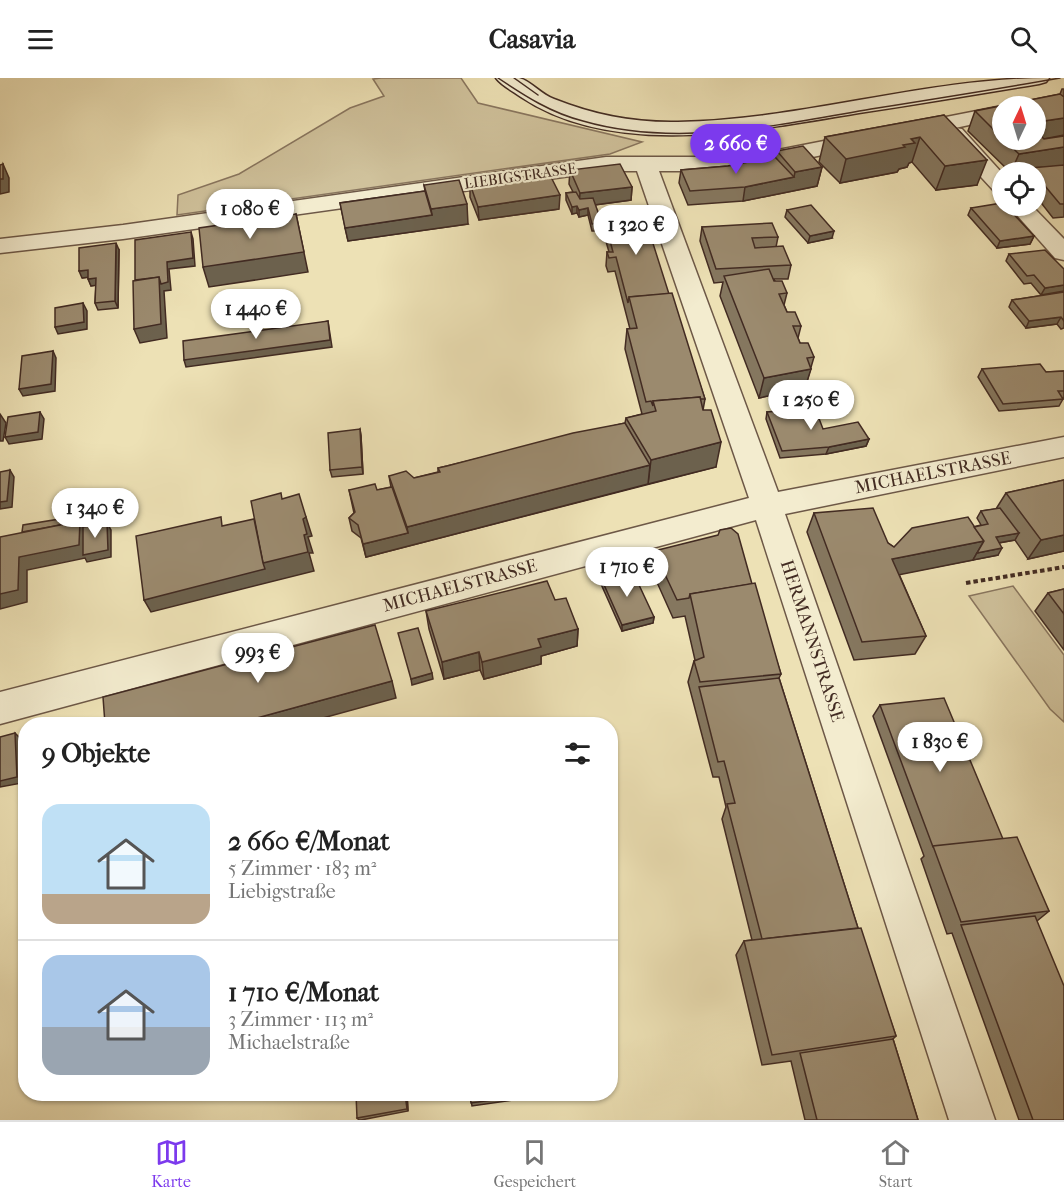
<!DOCTYPE html>
<html lang="de">
<meta charset="utf-8">
<style>
:root{--surface:#fff;--page:#f6f6f6;--text:#222;--muted:#767676;--line:#e0e0e0;--accent:#7c3aed}
body{margin:0;font-family:"IM FELL French Canon",serif;background:var(--page);color:var(--text);height:100vh;display:flex;flex-direction:column;font-size:22px;white-space:nowrap}
*{box-sizing:border-box;margin:0}
p{font-size:20px;color:var(--muted)}
.icon{flex:none;width:33px;height:33px;fill:none;stroke:currentColor;stroke-width:2;stroke-linecap:round;stroke-linejoin:round}
.map{position:relative;flex:1;overflow:hidden}
.details{position:absolute;left:18px;top:639px;width:600px;height:384px;display:flex;flex-direction:column;background:var(--surface);border-radius:24px;box-shadow:0 2px 4px #0004}
.details>*{flex:none}
.needle{width:39px;rotate:4deg}
.buttons{position:absolute;left:992px;top:18px;display:grid;gap:12px}
.buttons a{display:grid;place-items:center;width:54px;height:54px;border-radius:50%;background:var(--surface);box-shadow:0 2px 4px #0004;font-size:30px}
.price{position:absolute;translate:-50% -51px;padding:0 14px;border-radius:21px;background:#fff;color:#222;font-size:20px;line-height:39px;filter:drop-shadow(0 2px 3px #0008)}
.price::after{content:'';position:absolute;left:50%;top:36px;width:18px;height:14px;margin-left:-9px;background:inherit;clip-path:polygon(0 0,100% 0,50% 100%)}
.price.selected{background:var(--accent);color:#fff}
ul{padding:0;list-style:none}
li{display:flex;align-items:center;gap:18px;height:150px;padding:0 24px}
li+li{border-top:2px solid var(--line)}
li span{display:grid;place-items:center;flex:none;width:168px;height:120px;border-radius:18px;color:#555}
li>.icon{margin-inline-start:auto}
span .icon{width:72px;height:72px;fill:#fffc;stroke-width:1}
li b{font-size:26px}
h2{display:flex;justify-content:space-between;align-items:center;height:72px;padding:0 24px;font-size:26px}
header{display:flex;justify-content:space-between;align-items:center;height:78px;padding:0 24px;background:var(--surface);font-size:27px;font-weight:700}
.menu{display:flex;justify-content:space-around;align-items:center;height:84px;border-top:2px solid var(--line);background:var(--surface);font-size:16px;color:var(--muted)}
.menu a{display:grid;justify-items:center;gap:3px}
.menu .selected{color:var(--accent)}
.map>svg:first-child{display:block}
.green{fill:#d0c29c;stroke:#89765f;stroke-width:1.5}
.lines{fill:none;stroke-linecap:round;stroke-linejoin:round}
.street-casing{stroke:#6d5847;stroke-width:3}
.secondary-casing{stroke:#422b22;stroke-width:3}
.path{stroke:#422b22;stroke-width:4;stroke-dasharray:4.5 3;stroke-linecap:butt}
.street{fill:#f3eccf;fill-rule:evenodd}
.secondary{fill:#f3eccf;fill-rule:evenodd}
.tram{stroke:#422b22;stroke-width:1.5}
.wall{fill:#85775f;stroke:#422b22;stroke-width:1.5;fill-rule:evenodd}
.shaded-wall{fill:#6c614d;stroke:#422b22;stroke-width:1.5}
.building{fill:#9b8a6e;stroke:#422b22;stroke-width:1.5}
.labels{text-anchor:middle;dominant-baseline:central;stroke-width:4.5;stroke-linejoin:round;paint-order:stroke}
.far-street-label{font-size:15px;fill:#422b22;stroke:#f3eccf}
.street-label{font-size:18px;fill:#422b22;stroke:#f3eccf}
</style>
<header><svg class="icon" aria-label="menu" viewBox="0 0 24 24"><path d="M4 6h16M4 12h16M4 18h16"/></svg>Casavia<svg class="icon" aria-label="search" viewBox="0 0 24 24"><circle cx="10" cy="10" r="6"/><path d="M15 15l6 6"/></svg></header>
<div class="map">
<svg width="1064" height="1042" viewBox="0 0 1064 1042">
<rect width="100%" height="100%" fill="#ede1b5"/>
<filter id="stains"><feTurbulence type="fractalNoise" baseFrequency=".00333" numOctaves="4"/><feColorMatrix values="0 0 0 0 .2 0 0 0 0 .09 0 0 0 0 .02 0 0 0 .5 -.17"/></filter>
<radialGradient id="worn" r=".72"><stop offset=".6" stop-color="#630" stop-opacity="0"/><stop offset="1" stop-color="#630" stop-opacity=".3"/></radialGradient>
<g class="green">
<polygon points="381,0 461,0 478,25 642,64 610,76 177,137 178,117 239,96 350,30 384,18 373,1"/>
<polygon points="1013,508 1064,577 1064,644 1050,631 969,518"/>
</g>
<g class="lines">
<g class="street-casing">
<g id="street">
<polygon points="1002,28 1005,28 1002,28 1002,40 955,50 962,51 1002,95 1002,115 994,113 946,61 943,56 946,52 773,87 706,93 659,93 778,414 1064,359 1064,379 785,436 995,1042 949,1042 756,442 0,646 0,614 749,420 637,93 606,93 123,161 0,175 0,161 123,147 606,79 706,79 773,73"/>
<polygon points="1009,128 1032,128 1064,161 1064,182 1055,180"/>
</g>
</g>
<g class="secondary-casing">
<path id="secondary" d="M496,0C503,0 512,0 519,0C531,3 542,17 554,21C594,37 635,45 678,44C803,42 924,0 1049,0L1046,4L1039,6C979,16 919,26 859,35C755,52 615,82 521,19C513,13 502,8 496,0Z"/>
</g>
<polyline class="path" points="966,505 1064,489"/>
<use href="#street" class="street"/>
<use href="#secondary" class="secondary"/>
<g class="tram">
<path d="M498,0C525,18 551,35 583,43C676,70 778,47 871,31C934,21 997,11 1060,0"/>
<polyline points="514,0 538,17"/>
</g>
</g>
<g class="wall">
<path d="M1062,11H1064V57L1046,61L1064,58V139L1053,140L1035,117V94H1028L1029,93L1010,94L968,53L975,33L1060,16ZM1002,28L1035,62H1002Z"/>
<polygon points="944,37 977,107 936,112 912,84 909,85 907,89 899,91 897,94 840,105 819,84 825,59"/>
<polygon points="777,73 822,89 817,108 743,123 688,127 679,105 681,92 728,88 775,79"/>
<polygon points="570,92 632,109 631,122 595,127 599,137 617,139 669,216 705,321 703,332 716,389 366,479 361,460 352,453 349,440 354,435 349,412 377,412 391,409 389,398 414,400 438,394 438,390 625,345 626,340 642,336 625,271 627,251 630,251 615,193 608,194 606,188 607,174 609,174 603,153 592,153 588,137 579,139 577,135 572,136 566,122 566,115 573,114 569,106"/>
<polygon points="470,106 559,131 479,142 470,119"/>
<polygon points="424,107 468,146 348,163 340,125 425,113"/>
<polygon points="971,130 1034,158 1030,166 997,170 968,137"/>
<polygon points="787,132 832,160 808,165 785,139"/>
<polygon points="702,149 778,159 776,169 791,187 788,201 773,201 787,215 784,227 787,234 801,248 798,260 800,265 814,279 805,310 759,320 720,218 723,204 714,205 700,163"/>
<polygon points="119,172 118,230 98,232 95,225 96,207 91,208 88,199 82,200"/>
<polygon points="1009,176 1064,191 1041,217 1031,205 1024,206 1006,183"/>
<polygon points="1064,214 1064,250 1061,251 1057,246 1026,250 1009,229 1012,222"/>
<polygon points="982,291 1046,294 1064,293 1064,320 1062,320 1063,321 1059,328 999,333 978,299"/>
<polygon points="767,334 823,351 869,361 866,368 826,376 780,380 766,341"/>
<polygon points="360,351 361,358 363,396 332,399 330,392"/>
<polygon points="1064,402 1064,473 1028,481 1015,462 999,465 998,477 899,496 926,558 915,576 854,582 807,454 814,435 888,465 894,469 981,447 977,440 981,433 996,431 1006,415"/>
<polygon points="654,473 752,506 781,596 779,600 858,850 896,958 893,961 918,1042 805,1042 791,983 762,987 736,877 744,863 752,862 722,741 726,729 719,699 713,699 688,604 694,583 695,582 685,538 673,540 651,491"/>
<polygon points="601,500 654,539 653,545 622,553 601,506"/>
<polygon points="1064,511 1064,572 1035,533 1048,515"/>
<polygon points="555,522 578,551 577,568 541,578 541,586 484,601 480,592 444,601 429,551 426,533"/>
<polygon points="880,627 1003,761 1049,833 1037,843 1064,1042 1019,1042 952,855 947,856 921,781 924,778 873,638"/>
<polygon points="407,1016 408,1033 361,1042 359,1042 357,1040"/>
<polygon points="470,1016 555,1016 472,1028"/>
</g>
<g class="shaded-wall">
<polygon points="1064,40 1064,57 1039,62 1035,70 1035,49 1037,44"/>
<polygon points="920,59 912,84 909,85 907,89 899,91 897,94 840,105 846,81 911,61"/>
<polygon points="1064,69 1064,88 1030,90 1029,93 1011,94 1019,76"/>
<polygon points="987,82 977,107 936,112 945,88"/>
<polygon points="3,86 9,100 9,114 0,116 0,101"/>
<polygon points="822,89 817,108 743,123 745,109 794,99 795,94"/>
<polygon points="632,109 631,122 579,129 580,115"/>
<polygon points="560,117 559,131 479,142 478,129"/>
<polygon points="467,126 468,146 348,163 345,150 432,137 431,131"/>
<polygon points="577,128 577,135 572,136 572,129"/>
<polygon points="588,130 588,137 579,139 579,132"/>
<polygon points="296,136 308,194 209,209 203,189"/>
<polygon points="834,153 832,160 808,165 810,158"/>
<polygon points="191,154 193,161 195,188 169,191 171,212 164,213 167,260 140,265 134,251 167,184"/>
<polygon points="1034,158 1030,166 997,170 1000,163"/>
<polygon points="116,165 119,172 118,230 115,223"/>
<polygon points="88,192 91,199 82,200 79,193"/>
<polygon points="96,200 99,207 91,208 88,201"/>
<polygon points="1064,207 1064,213 1041,217 1045,210"/>
<polygon points="83,225 87,233 87,251 58,256 55,249"/>
<polygon points="1061,239 1057,246 1026,250 1029,243"/>
<polygon points="328,243 332,269 186,289 184,282"/>
<polygon points="53,273 56,280 55,313 23,318 19,311"/>
<polygon points="811,291 805,310 759,320 764,300"/>
<polygon points="40,334 44,341 42,361 9,366 5,359"/>
<polygon points="0,336 6,345 3,363 0,363"/>
<polygon points="360,351 361,358 363,396 362,389"/>
<polygon points="869,361 866,368 826,376 829,369"/>
<polygon points="721,364 716,389 648,406 651,382"/>
<polygon points="650,387 648,406 366,479 363,466 408,455 407,449"/>
<polygon points="10,392 14,399 12,429 0,431 0,424"/>
<polygon points="306,439 312,458 308,459 313,475 309,475 314,493 151,534 144,522 263,485 304,457 303,441"/>
<polygon points="80,443 87,456 107,445 111,452 111,479 87,484 85,480 27,492 27,524 0,531 0,516 19,479"/>
<polygon points="1019,455 1015,462 992,466 996,459"/>
<polygon points="1064,457 1064,473 1028,481 1041,462"/>
<polygon points="984,463 973,482 883,500 892,481"/>
<polygon points="1002,470 998,477 973,482 977,475"/>
<polygon points="654,539 653,545 622,553 622,547"/>
<polygon points="578,551 577,568 541,578 541,586 484,601 482,584 538,561"/>
<polygon points="479,574 480,592 444,601 442,584"/>
<polygon points="432,595 433,601 412,607 411,601"/>
<polygon points="392,603 396,620 301,646 235,646"/>
<polygon points="15,655 20,660 22,705 0,709 0,703"/>
<polygon points="405,1016 407,1016 408,1033 407,1031"/>
</g>
<g class="building">
<polygon points="1060,16 1064,19 1064,40 1037,44 1044,51 1035,52 1035,28 1002,28 1002,60 975,33"/>
<polygon points="944,37 987,82 945,88 920,59 911,61 915,65 903,67 905,69 846,81 825,59"/>
<polygon points="1035,52 1044,61 1064,58 1064,69 1019,76 1004,62 1035,62"/>
<polygon points="803,68 822,89 795,94 777,73"/>
<polygon points="775,79 794,99 745,109 690,113 681,92 728,88"/>
<polygon points="3,86 3,101 0,101 0,87"/>
<polygon points="620,86 632,109 580,115 570,92"/>
<polygon points="1064,87 1064,126 1060,126 1030,90"/>
<polygon points="549,95 560,117 478,129 470,106"/>
<polygon points="459,102 467,126 431,131 424,107"/>
<polygon points="425,113 432,137 345,150 340,125"/>
<polygon points="576,114 580,121 593,120 599,137 616,136 617,139 604,140 604,146 592,146 588,130 579,132 577,128 572,129 566,115"/>
<polygon points="1002,125 1002,128 1006,128 1034,158 1000,163 971,130"/>
<polygon points="811,127 834,153 810,158 787,132"/>
<polygon points="296,136 304,174 203,189 199,150"/>
<polygon points="644,137 669,216 629,219 628,225 616,179 609,180 607,174 613,174 604,140"/>
<polygon points="772,145 778,159 752,160 755,170 783,168 791,187 716,191 702,149"/>
<polygon points="191,154 193,180 167,184 168,204 161,206 159,199 135,202 135,162"/>
<polygon points="116,165 115,223 95,225 96,200 88,201 88,192 79,193 79,170"/>
<polygon points="1045,172 1064,191 1064,207 1045,210 1034,197 1027,198 1009,176"/>
<polygon points="769,191 774,203 782,203 787,215 779,216 787,234 795,234 801,248 793,248 800,265 808,265 814,279 807,280 811,291 764,300 724,198"/>
<polygon points="159,199 161,246 134,251 133,203"/>
<polygon points="1064,214 1064,243 1061,239 1029,243 1012,222"/>
<polygon points="672,215 705,321 700,321 700,319 653,323 653,328 651,323 646,324 627,251 637,250 629,219"/>
<polygon points="83,225 84,244 55,249 55,230"/>
<polygon points="328,243 330,262 184,282 183,263"/>
<polygon points="53,273 51,306 19,311 22,278"/>
<polygon points="1040,286 1046,294 1064,293 1064,313 1058,313 1063,321 1003,326 982,291"/>
<polygon points="700,319 703,332 711,332 721,364 651,382 626,340 656,333 653,323"/>
<polygon points="815,330 823,351 858,344 869,361 829,369 782,373 767,334"/>
<polygon points="40,334 38,354 5,359 8,339"/>
<polygon points="625,345 650,387 407,449 389,398 406,393 414,400 440,394 438,390 447,388 573,355"/>
<polygon points="360,351 362,389 330,392 328,355"/>
<polygon points="10,392 7,423 0,424 0,394"/>
<polygon points="1064,402 1064,457 1041,462 1006,415"/>
<polygon points="375,406 377,412 392,409 408,455 363,466 358,447 349,440 355,434 349,412"/>
<polygon points="281,415 282,421 299,416 306,439 303,441 307,456 304,457 308,474 263,485 251,423"/>
<polygon points="873,430 888,465 894,469 912,450 968,439 984,463 892,481 926,558 862,564 814,435"/>
<polygon points="1000,430 1019,455 996,459 1002,470 977,475 984,463 974,449 988,446 981,433"/>
<polygon points="221,439 222,448 254,441 263,485 265,491 144,522 136,458"/>
<polygon points="66,440 66,446 22,454 23,447"/>
<polygon points="80,443 79,467 19,479 18,512 0,516 0,459"/>
<polygon points="107,445 108,472 83,477 83,449"/>
<polygon points="731,450 738,456 752,506 690,516 689,520 677,522 654,473 718,457 720,452"/>
<polygon points="632,492 654,539 622,547 601,500"/>
<polygon points="547,503 555,522 566,520 578,551 538,561 541,569 482,584 479,574 442,584 426,533"/>
<polygon points="755,505 781,596 700,604 694,583 704,579 690,516"/>
<polygon points="1064,511 1064,536 1048,515"/>
<polygon points="375,547 392,603 235,646 105,646 103,619"/>
<polygon points="418,550 432,595 411,601 398,555"/>
<polygon points="779,600 858,850 762,861 727,726 735,725 724,683 718,684 699,609"/>
<polygon points="944,620 1003,761 933,769 880,627"/>
<polygon points="15,655 17,699 0,703 0,659"/>
<polygon points="1017,759 1049,833 961,844 933,768"/>
<polygon points="1035,838 1064,908 1064,1042 1033,1042 961,847"/>
<polygon points="861,850 896,958 772,977 744,863"/>
<polygon points="893,961 918,1042 817,1042 800,975"/>
<polygon points="356,1016 405,1016 407,1031 357,1040"/>
<polygon points="470,1016 537,1016 471,1025"/>
</g>
<g class="labels">
<g class="far-street-label">
<text transform="translate(520 98) rotate(-8)">LIEBIGSTRASSE</text>
</g>
<g class="street-label">
<text transform="translate(933 395) rotate(-11)">MICHAELSTRASSE</text>
<text transform="translate(460 508) rotate(-15)">MICHAELSTRASSE</text>
<text transform="translate(812 563) rotate(72)">HERMANNSTRASSE</text>
</g>
</g>
<rect width="100%" height="100%" filter="url(#stains)"/>
<rect width="100%" height="100%" fill="url(#worn)"/>
</svg>
<div class="buttons">
<a><svg class="needle" viewBox="-14 -14 28 28"><path d="M0-13l5 13h-10z" fill="#e53935"/><path d="M0 13l5-13h-10z" fill="#767676"/></svg></a>
<a><svg class="icon" aria-label="locate" viewBox="0 0 24 24"><circle cx="12" cy="12" r="6"/><path d="M12 2v4M12 18v4M2 12h4M18 12h4"/></svg></a>
</div>
<b class="price selected" style="left:736px;top:97px">2 660 €</b>
<b class="price" style="left:250px;top:162px">1 080 €</b>
<b class="price" style="left:636px;top:178px">1 320 €</b>
<b class="price" style="left:256px;top:262px">1 440 €</b>
<b class="price" style="left:811px;top:353px">1 250 €</b>
<b class="price" style="left:95px;top:461px">1 340 €</b>
<b class="price" style="left:627px;top:520px">1 710 €</b>
<b class="price" style="left:258px;top:606px">993 €</b>
<b class="price" style="left:940px;top:695px">1 830 €</b>
<section class="details">
<h2>9 Objekte<svg class="icon" aria-label="filters" viewBox="0 0 24 24"><path d="M4 7h16M4 17h16"/><circle cx="9" cy="7" r="2"/><circle cx="15" cy="17" r="2"/></svg></h2>
<ul>
<li><span style="background:linear-gradient(#bfe0f5 75%,#b9a48a 0)"><svg class="icon" aria-label="home" viewBox="0 0 24 24"><path d="M3 11l9-7 9 7M6 9v11h12V9"/></svg></span><div><b>2 660 €/Monat</b><p>5 Zimmer · 183 m²</p><p>Liebigstraße</p></div></li>
<li><span style="background:linear-gradient(#a9c7e8 60%,#9aa5b1 0)"><svg class="icon" aria-label="home" viewBox="0 0 24 24"><path d="M3 11l9-7 9 7M6 9v11h12V9"/></svg></span><div><b>1 710 €/Monat</b><p>3 Zimmer · 113 m²</p><p>Michaelstraße</p></div></li>
</ul>
</section>
</div>
<nav class="menu">
<a class="selected"><svg class="icon" aria-label="map" viewBox="0 0 24 24"><path d="M3 6l6-2 6 2 6-2v14l-6 2-6-2-6 2zM9 4v14M15 6v14"/></svg>Karte</a>
<a><svg class="icon" aria-label="saved" viewBox="0 0 24 24"><path d="M7 4h10v16l-5-4-5 4z"/></svg>Gespeichert</a>
<a><svg class="icon" aria-label="home" viewBox="0 0 24 24"><path d="M3 11l9-7 9 7M6 9v11h12V9"/></svg>Start</a>
</nav>
